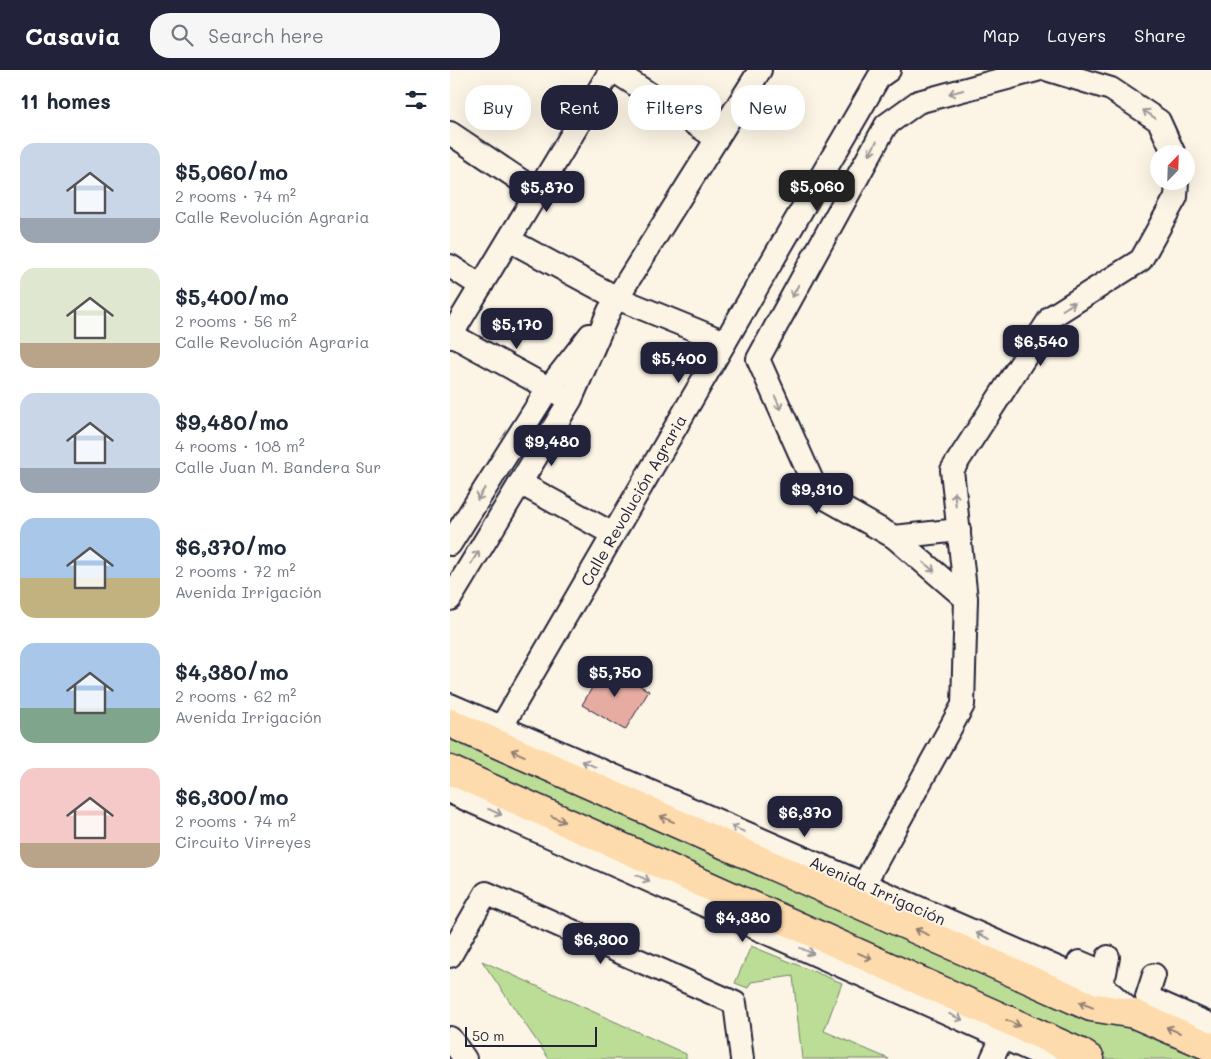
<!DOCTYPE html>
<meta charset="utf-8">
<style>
:root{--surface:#fff;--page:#f6f6f7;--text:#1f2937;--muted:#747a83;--accent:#22223b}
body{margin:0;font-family:Mali,sans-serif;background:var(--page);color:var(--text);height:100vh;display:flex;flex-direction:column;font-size:19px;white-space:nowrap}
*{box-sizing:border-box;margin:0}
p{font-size:16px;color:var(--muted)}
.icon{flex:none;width:28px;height:28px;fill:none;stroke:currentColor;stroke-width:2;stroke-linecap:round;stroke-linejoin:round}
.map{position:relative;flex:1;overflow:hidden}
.panel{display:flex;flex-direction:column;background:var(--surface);width:450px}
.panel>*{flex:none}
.top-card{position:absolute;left:15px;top:15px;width:475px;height:45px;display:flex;gap:10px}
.needle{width:32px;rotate:23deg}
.controls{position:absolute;left:700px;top:75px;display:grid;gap:10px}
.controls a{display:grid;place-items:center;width:45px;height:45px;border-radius:50%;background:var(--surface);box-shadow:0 5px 20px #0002;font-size:25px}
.scale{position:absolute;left:15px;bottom:12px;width:132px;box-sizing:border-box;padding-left:5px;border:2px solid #22223b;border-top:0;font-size:14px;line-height:18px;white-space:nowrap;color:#22223b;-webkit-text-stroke:4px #fcf5e5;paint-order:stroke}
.price{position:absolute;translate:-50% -42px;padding:0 11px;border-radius:10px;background:var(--accent);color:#fff;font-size:16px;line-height:32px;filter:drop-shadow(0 1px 2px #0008)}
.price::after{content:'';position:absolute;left:50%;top:30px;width:15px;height:11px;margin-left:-8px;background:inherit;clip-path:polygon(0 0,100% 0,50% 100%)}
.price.current{background:#222;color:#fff}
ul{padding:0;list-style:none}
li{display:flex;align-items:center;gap:15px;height:125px;padding:0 20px}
li span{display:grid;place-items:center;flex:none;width:140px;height:100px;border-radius:15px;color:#555}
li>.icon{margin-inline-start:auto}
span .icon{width:60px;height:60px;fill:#fffc;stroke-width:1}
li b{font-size:21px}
h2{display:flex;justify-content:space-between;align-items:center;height:60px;padding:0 20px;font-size:21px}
.pill{padding:0 18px;border-radius:20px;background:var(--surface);box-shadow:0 5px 20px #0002;font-size:18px;line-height:45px}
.pill.current{background:var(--accent);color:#fff}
header{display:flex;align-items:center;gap:30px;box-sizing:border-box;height:70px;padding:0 25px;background:var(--accent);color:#fff}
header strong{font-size:24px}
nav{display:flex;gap:28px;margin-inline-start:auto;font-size:18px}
.search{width:350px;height:45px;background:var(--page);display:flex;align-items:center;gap:12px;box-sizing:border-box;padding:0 18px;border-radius:20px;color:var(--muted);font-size:19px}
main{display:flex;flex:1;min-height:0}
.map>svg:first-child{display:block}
.green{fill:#bcdd96;stroke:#6f8068}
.building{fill:#e6aca2;stroke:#22223b}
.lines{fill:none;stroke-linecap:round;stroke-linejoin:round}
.minor-casing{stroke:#22223b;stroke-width:26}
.major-casing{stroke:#22223b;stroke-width:31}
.minor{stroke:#fcf5e5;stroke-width:22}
.major{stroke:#fedbac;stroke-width:28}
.oneway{stroke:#9a9698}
.oneway2{stroke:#907e74}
.labels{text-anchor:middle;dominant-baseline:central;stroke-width:4;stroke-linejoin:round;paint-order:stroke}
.street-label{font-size:16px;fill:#22223b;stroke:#fcf5e5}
</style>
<header>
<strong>Casavia</strong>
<div class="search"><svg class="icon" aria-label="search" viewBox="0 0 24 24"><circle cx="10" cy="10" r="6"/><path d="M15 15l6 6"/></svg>Search here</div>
<nav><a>Map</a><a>Layers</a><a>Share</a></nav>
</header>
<main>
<section class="panel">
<h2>11 homes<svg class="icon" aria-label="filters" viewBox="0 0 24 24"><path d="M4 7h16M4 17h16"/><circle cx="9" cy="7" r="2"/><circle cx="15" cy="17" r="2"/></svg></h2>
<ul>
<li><span style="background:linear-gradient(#c9d6e8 75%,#9aa5b1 0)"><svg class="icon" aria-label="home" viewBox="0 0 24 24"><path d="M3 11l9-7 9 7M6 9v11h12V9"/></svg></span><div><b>$5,060/mo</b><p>2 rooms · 74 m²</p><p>Calle Revolución Agraria</p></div></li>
<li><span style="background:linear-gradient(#dfe7d0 75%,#b9a48a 0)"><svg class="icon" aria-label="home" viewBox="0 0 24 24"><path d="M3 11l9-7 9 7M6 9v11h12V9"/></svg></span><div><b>$5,400/mo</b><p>2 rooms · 56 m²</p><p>Calle Revolución Agraria</p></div></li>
<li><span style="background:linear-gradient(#c9d6e8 75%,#9aa5b1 0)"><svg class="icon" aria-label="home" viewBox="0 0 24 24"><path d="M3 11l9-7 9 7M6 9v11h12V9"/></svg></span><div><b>$9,480/mo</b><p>4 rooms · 108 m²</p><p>Calle Juan M. Bandera Sur</p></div></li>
<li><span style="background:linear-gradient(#a9c7e8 60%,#c2b280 0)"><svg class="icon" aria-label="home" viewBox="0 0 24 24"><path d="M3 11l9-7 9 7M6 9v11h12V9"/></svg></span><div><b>$6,370/mo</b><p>2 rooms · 72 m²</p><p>Avenida Irrigación</p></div></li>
<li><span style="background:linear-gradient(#a9c7e8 65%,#7fa58c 0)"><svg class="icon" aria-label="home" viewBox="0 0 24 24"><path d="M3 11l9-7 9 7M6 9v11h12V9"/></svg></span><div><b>$4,380/mo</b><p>2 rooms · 62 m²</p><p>Avenida Irrigación</p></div></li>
<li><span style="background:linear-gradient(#f6c9c9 75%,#b9a48a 0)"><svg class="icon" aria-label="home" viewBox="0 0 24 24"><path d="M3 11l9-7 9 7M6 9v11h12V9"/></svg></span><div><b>$6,300/mo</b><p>2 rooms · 74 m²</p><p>Circuito Virreyes</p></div></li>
</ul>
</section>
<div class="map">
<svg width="761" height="989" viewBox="0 0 761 989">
<rect width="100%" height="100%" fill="#fcf5e5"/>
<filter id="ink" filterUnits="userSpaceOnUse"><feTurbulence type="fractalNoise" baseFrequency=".02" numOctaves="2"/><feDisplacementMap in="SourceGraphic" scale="10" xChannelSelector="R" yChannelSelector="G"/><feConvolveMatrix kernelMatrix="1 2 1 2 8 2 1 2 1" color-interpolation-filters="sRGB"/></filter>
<g filter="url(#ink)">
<g class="green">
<polygon points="0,670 86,707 136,721 756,989 654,989 520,932 0,693"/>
<polygon points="301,876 392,913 374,961 439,989 352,989 343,906 301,912 298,918 285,913"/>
<polygon points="32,891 236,984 236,989 99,989"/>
</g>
<polygon class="building" points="155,595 199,621 175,660 132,635"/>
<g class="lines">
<g class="minor-casing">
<g id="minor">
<polyline points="163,0 266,68"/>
<polyline points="599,0 661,19 709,51 724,84"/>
<polyline points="0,63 88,122"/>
<polyline points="59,170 167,228 275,272"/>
<polyline points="0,196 31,216"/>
<polyline points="0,264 111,325"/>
<polyline points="0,267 161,0"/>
<polyline points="70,413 163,464"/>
<polyline points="444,467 509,460"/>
<polyline points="0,474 98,319 140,265"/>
<polyline points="0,529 121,329 159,241 167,228 310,0"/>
<polyline points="516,529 444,467 368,424 308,289 436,55 468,32 587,0"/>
<polyline points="0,635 656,919 684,944"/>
<polyline points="52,656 429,7 439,0"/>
<polyline points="0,722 601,989"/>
<polyline points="414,814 513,635 516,529 502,400 601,247 691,190 726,127 727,111"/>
<polyline points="0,886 36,823 285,933 292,989"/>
<polyline points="629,892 655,903 658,887"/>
<polyline points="704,905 697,927 761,955"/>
<polyline points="0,968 15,989"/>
<polyline points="542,989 552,968"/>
</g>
</g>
<g class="major-casing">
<g id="major">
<polyline points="0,653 641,937 684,944 761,977"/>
<polyline points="0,700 631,983 640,989"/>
</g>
</g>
<use href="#minor" class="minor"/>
<use href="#major" class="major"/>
</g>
<defs><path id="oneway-shaft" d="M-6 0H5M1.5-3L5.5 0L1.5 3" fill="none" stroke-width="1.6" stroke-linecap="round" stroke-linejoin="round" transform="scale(1.25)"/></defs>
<g class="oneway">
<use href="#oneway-shaft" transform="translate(506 22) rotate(165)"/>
<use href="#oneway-shaft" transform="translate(699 44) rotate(-146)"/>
<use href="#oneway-shaft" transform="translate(423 78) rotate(119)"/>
<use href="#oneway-shaft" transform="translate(345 221) rotate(119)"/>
<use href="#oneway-shaft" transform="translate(619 236) rotate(-32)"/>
<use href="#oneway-shaft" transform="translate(328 333) rotate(66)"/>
<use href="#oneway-shaft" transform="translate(31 424) rotate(122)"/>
<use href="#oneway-shaft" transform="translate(505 429) rotate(-96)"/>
<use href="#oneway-shaft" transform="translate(25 487) rotate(-59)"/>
<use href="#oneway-shaft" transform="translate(479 497) rotate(40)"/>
<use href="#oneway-shaft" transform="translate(139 694) rotate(-156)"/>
<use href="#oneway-shaft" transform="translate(45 742) rotate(24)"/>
<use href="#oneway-shaft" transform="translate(288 759) rotate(-156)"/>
<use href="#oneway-shaft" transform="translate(193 808) rotate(24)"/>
<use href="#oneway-shaft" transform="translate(533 866) rotate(-156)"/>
<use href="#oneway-shaft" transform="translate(357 881) rotate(24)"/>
<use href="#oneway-shaft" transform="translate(506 947) rotate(24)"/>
</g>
<g class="oneway2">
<use href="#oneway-shaft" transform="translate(68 683) rotate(-156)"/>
<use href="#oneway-shaft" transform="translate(108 749) rotate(24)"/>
<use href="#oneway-shaft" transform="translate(217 749) rotate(-156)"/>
<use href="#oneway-shaft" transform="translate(472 862) rotate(-156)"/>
<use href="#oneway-shaft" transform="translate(415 886) rotate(24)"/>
<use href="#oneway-shaft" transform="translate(636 935) rotate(-159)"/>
<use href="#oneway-shaft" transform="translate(563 953) rotate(24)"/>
<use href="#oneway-shaft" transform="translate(723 960) rotate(-157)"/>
</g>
</g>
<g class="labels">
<g class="street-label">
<text transform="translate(183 430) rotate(-60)">Calle Revolución Agraria</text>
<text transform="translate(428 820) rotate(24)">Avenida Irrigación</text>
</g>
</g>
</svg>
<div class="controls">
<a><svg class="needle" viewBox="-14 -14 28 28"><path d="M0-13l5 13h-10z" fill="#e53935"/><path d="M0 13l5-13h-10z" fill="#747a83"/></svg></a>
</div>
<div class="scale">50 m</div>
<b class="price current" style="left:367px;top:142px">$5,060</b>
<b class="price" style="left:97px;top:143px">$5,870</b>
<b class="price" style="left:67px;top:280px">$5,170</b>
<b class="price" style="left:591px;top:297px">$6,540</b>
<b class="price" style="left:229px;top:314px">$5,400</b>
<b class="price" style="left:102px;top:397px">$9,480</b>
<b class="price" style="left:367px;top:445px">$9,310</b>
<b class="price" style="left:165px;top:628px">$5,750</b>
<b class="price" style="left:355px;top:768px">$6,370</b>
<b class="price" style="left:293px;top:873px">$4,380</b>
<b class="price" style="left:151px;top:895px">$6,300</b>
<div class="top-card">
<a class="pill">Buy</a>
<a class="pill current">Rent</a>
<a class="pill">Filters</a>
<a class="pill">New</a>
</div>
</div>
</main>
